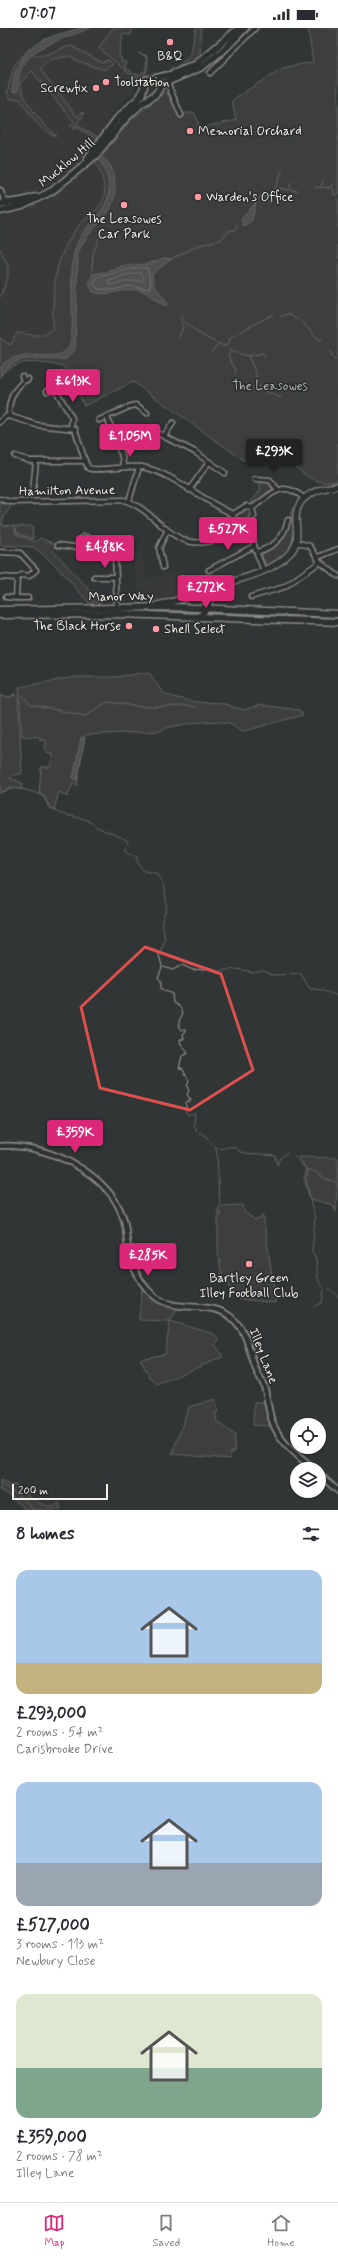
<!DOCTYPE html>
<meta charset="utf-8">
<style>
:root{--surface:#fff;--page:#f7f7f7;--text:#2b2b33;--muted:#7c7c81;--line:#e1e1e2;--accent:#db2777}
body{margin:0;font-family:Mynerve,sans-serif;background:var(--page);color:var(--text);height:100vh;display:flex;flex-direction:column;font-size:15px;white-space:nowrap}
*{box-sizing:border-box;margin:0}
p{font-size:13px;color:var(--muted)}
.icon{flex:none;width:22px;height:22px;fill:none;stroke:currentColor;stroke-width:2;stroke-linecap:round;stroke-linejoin:round}
.map{position:relative;height:1482px;overflow:hidden}
.sheet{display:flex;flex-direction:column;background:var(--surface);flex:1}
.sheet>*{flex:none}
.buttons{position:absolute;left:290px;top:1390px;display:grid;gap:8px}
.buttons a{display:grid;place-items:center;width:36px;height:36px;border-radius:50%;background:var(--surface);box-shadow:0 1px 3px #0004;font-size:20px}
.scale{position:absolute;left:12px;bottom:10px;width:96px;box-sizing:border-box;padding-left:4px;border:2px solid #f4f1e8;border-top:0;font-size:11px;line-height:14px;white-space:nowrap;color:#f4f1e8;-webkit-text-stroke:3px #2a2d2e;paint-order:stroke}
.price{position:absolute;translate:-50% -34px;padding:0 9px;border-radius:4px;background:var(--accent);color:#fff;font-size:13px;line-height:26px;filter:drop-shadow(0 1px 2px #0008)}
.price::after{content:'';position:absolute;left:50%;top:24px;width:12px;height:9px;margin-left:-6px;background:inherit;clip-path:polygon(0 0,100% 0,50% 100%)}
.price.selected{background:#222;color:#fff}
ul{padding:0;list-style:none}
li{display:grid;align-content:center;gap:8px;height:212px;padding:0 16px}
li span{display:grid;place-items:center;height:124px;border-radius:12px;color:#555}
li>.icon{margin-inline-start:auto}
span .icon{width:72px;height:72px;fill:#fffc;stroke-width:1}
li b{font-size:17px}
h2{display:flex;justify-content:space-between;align-items:center;height:48px;padding:0 16px;font-size:17px}
.status{display:flex;justify-content:space-between;align-items:center;height:28px;padding:0 20px;background:var(--surface);direction:ltr}
.status svg{height:11px;fill:currentColor}
.tab-bar{display:flex;justify-content:space-around;align-items:center;height:56px;border-top:1px solid var(--line);background:var(--surface);font-size:11px;color:var(--muted)}
.tab-bar a{display:grid;justify-items:center;gap:2px}
.tab-bar .selected{color:var(--accent)}
.map>svg:first-child{display:block}
.built{fill:#404242}
.green{fill:#4b4d4c;stroke:#a09f9a}
.water{fill:#727370;stroke:#a6a5a0}
.lines{fill:none;stroke-linecap:round;stroke-linejoin:round}
.shore{stroke:#c0bfb8;stroke-width:1}
.stream{stroke:#a6a5a0;stroke-width:1}
.minor-casing{stroke:#f4f1e8;stroke-width:7}
.tertiary-casing{stroke:#f4f1e8;stroke-width:8}
.secondary-casing{stroke:#f4f1e8;stroke-width:8}
.trunk-casing{stroke:#f4f1e8;stroke-width:9}
.minor{stroke:#2a2d2e;stroke-width:4}
.tertiary{stroke:#2a2d2e;stroke-width:4.5}
.secondary{stroke:#2a2d2e;stroke-width:5.5}
.trunk{stroke:#2a2d2e;stroke-width:6}
.marked{fill:none;stroke:#dc504e;stroke-width:3;stroke-linejoin:round}
.poi-dot{fill:#ff9aa2;stroke:#2a2d2e;stroke-width:1.5}
.labels{text-anchor:middle;dominant-baseline:central;stroke-width:3;stroke-linejoin:round;paint-order:stroke}
.poi-label{font-size:13px;fill:#f4f1e8;stroke:#2a2d2e;text-anchor:start}
.street-label{font-size:13px;fill:#f4f1e8;stroke:#2a2d2e}
.park-label{font-size:13px;fill:#b9b8b1;stroke:#2a2d2e}
</style>
<div class="status"><b>07:07</b><svg viewBox="0 0 49 12"><path d="M0 12V9h3v3zM5 12V6h3v6zM10 12V3h3v9zM15 12V0h3v12zM26 1h20v11H26zM47 4h2v5h-2z"/></svg></div>
<div class="map">
<svg width="338" height="1482" viewBox="0 0 338 1482">
<rect width="100%" height="100%" fill="#323535"/>
<filter id="ink" filterUnits="userSpaceOnUse"><feTurbulence type="fractalNoise" baseFrequency=".025" numOctaves="2"/><feDisplacementMap in="SourceGraphic" scale="8" xChannelSelector="R" yChannelSelector="G"/><feConvolveMatrix kernelMatrix="1 2 1 2 8 2 1 2 1" color-interpolation-filters="sRGB"/></filter>
<g filter="url(#ink)">
<g class="built">
<polygon points="0,0 49,0 14,38 20,55 44,30 39,21 43,18 90,0 113,0 100,20 121,35 136,50 132,58 135,65 121,72 115,79 114,84 105,94 105,103 88,127 61,150 47,158 31,167 14,171 9,170 5,164 0,165"/>
<polygon points="95,133 98,137 106,163 102,175 93,187 78,199 66,217 60,232 55,264 53,300 47,305 34,307 17,305 11,317 0,310 0,189 19,184 48,171"/>
<polygon points="141,524 147,551 183,541 186,553 188,553 189,556 200,553 201,555 209,558 169,571 140,575 132,525"/>
</g>
<g class="green">
<path d="M113,0H132L131,7L123,6L119,29L122,30L121,33L126,34L125,40L131,43V45L141,47L142,44H145L147,31L145,30L146,28L138,25L146,27C150,34 148,44 143,49H133L99,20Z"/>
<path d="M196,0H201L200,27C191,37 168,51 155,46L163,45V43L168,44L172,39L175,40L190,28Z"/>
<path d="M308,0H338V453C333,453 327,455 322,454C290,448 292,414 246,433L242,431L133,354L84,378L71,346L62,337C39,336 16,327 0,349L5,339L0,334V310L11,317L17,305C30,307 43,310 53,300C53,279 53,248 61,229C65,219 70,209 77,200C90,183 111,179 103,153C101,146 100,139 95,133L100,130L130,93L166,63L179,88L185,85H195L200,100L236,92L232,73L238,68L283,40L313,34Z"/>
<path d="M71,18L102,34L108,32L113,36L104,42L78,33L70,28L52,31L40,41L77,89L82,84L84,86L76,97L100,110L99,112L75,99L73,101L70,98L74,94L32,43L20,55C24,76 41,94 56,108C39,104 29,84 20,71H11L7,65L14,38L30,20L33,27C48,29 56,21 71,18Z"/>
<polygon points="263,452 270,454 273,462 254,476 251,474 260,463 260,456"/>
<polygon points="2,475 11,477 3,491 2,498 14,497 16,506 36,514 40,510 55,516 56,518 52,521 100,574 88,574 59,541 34,519 0,517 0,479"/>
<polygon points="245,480 251,482 251,488 245,494 236,494 235,488"/>
<path d="M292,480L295,481C294,509 296,525 267,538L262,529L263,524C285,513 288,503 292,480Z"/>
<polygon points="227,486 229,487 231,500 224,506 214,510 218,498 224,499"/>
<polygon points="16,498 32,498 33,511 17,505"/>
<path d="M144,645L150,646L163,665L173,669L195,674L222,675L243,682L261,677L299,682L303,687L245,703C239,703 235,697 229,695C212,691 175,696 159,703L85,707L77,758L73,756L67,769L59,764L54,782L49,780L44,769L39,766L41,739H50L53,726L45,725L46,713L40,712V709L22,708L19,659L75,649H116Z"/>
<polygon points="13,666 16,666 18,670 22,743 21,746 13,747 10,750 22,755 22,761 10,760 0,765 0,668 11,669"/>
<polygon points="298,1129 338,1130 336,1184 333,1177 310,1171 306,1151 308,1143"/>
<polygon points="243,1177 244,1184 255,1192 260,1191 263,1186 276,1275 239,1271 222,1250 218,1224 218,1178"/>
<path d="M142,1259C153,1270 163,1276 178,1280L170,1293L214,1306L219,1312L215,1316L223,1329L157,1356L150,1350L140,1331L165,1326L170,1293L139,1292Z"/>
<polygon points="215,1371 219,1384 215,1385 217,1394 235,1407 234,1424 231,1424 230,1431 172,1426 189,1379"/>
<polygon points="254,1374 265,1374 272,1398 253,1397"/>
<path d="M0,1452L9,1457H16C28,1468 36,1476 53,1479L59,1475L61,1482H26L10,1467L0,1462Z"/>
</g>
<g class="water">
<path d="M79,0H90C62,13 14,19 18,63L13,64C11,44 23,24 40,14C51,7 66,5 79,0Z"/>
<path d="M86,119C93,123 101,128 107,133C118,146 117,173 107,186C96,200 83,209 78,226L75,322L66,331C40,335 20,321 0,347V339C23,314 57,340 70,318C76,288 68,256 74,226C80,190 124,184 104,140C100,132 93,124 84,122Z"/>
<polygon points="256,174 252,192 244,198 241,192"/>
<path d="M164,230L171,231L152,246L154,257L168,275L167,278C159,274 148,264 140,262C124,260 109,269 93,264C90,258 87,252 94,246L114,242L122,238L148,236Z"/>
<polygon points="81,709 85,710 77,752 73,751"/>
</g>
<g class="lines">
<g class="shore">
<path d="M147,240L151,254L149,261L130,258L112,262L98,261L94,256L96,250C113,246 129,239 147,240Z"/>
<polygon points="141,245 144,251 143,253 129,253 111,257 108,255 109,253 125,247"/>
</g>
<g class="stream">
<polyline points="276,159 282,143"/>
<polyline points="315,159 333,160 334,167 338,165"/>
<polyline points="321,159 323,152"/>
<polyline points="330,159 333,155"/>
<polyline points="290,160 291,155"/>
<polyline points="267,171 270,176"/>
<polyline points="256,174 261,168 269,171 275,160 298,163"/>
<polyline points="0,221 8,238 8,249 0,269"/>
<polyline points="171,231 199,217 220,212 229,203 236,201 237,197"/>
<polyline points="92,242 93,226 99,210"/>
<polyline points="92,244 93,247"/>
<polyline points="281,288 288,286 298,292"/>
<path d="M181,289C186,298 216,318 227,318L232,324L248,328L256,345V356L264,363L281,370"/>
<polyline points="302,294 318,311 322,312"/>
<polyline points="239,304 274,286"/>
<polyline points="177,312 183,300 181,291"/>
<polyline points="224,318 229,315 230,310 236,306"/>
<polyline points="230,323 228,328 236,342 235,345"/>
<polyline points="330,323 334,332 338,331"/>
<polyline points="212,324 217,317"/>
<polyline points="248,328 263,325 265,328"/>
<path d="M21,666L31,677L86,688L106,674C121,675 135,679 150,679C162,680 186,676 196,679"/>
<polyline points="0,668 11,669 16,666"/>
<path d="M0,765C14,756 28,763 43,767C54,791 66,785 87,792C91,794 92,796 95,798C106,804 118,807 128,813L125,823L137,829V834L144,843L156,845L163,856L166,870V881L162,893L165,912L159,927L162,938"/>
<path d="M162,939L158,950L161,953V961L172,966L173,975L179,978L183,985C180,991 176,996 182,1002H187L183,1006L184,1011H180L181,1016L188,1025L182,1028L179,1040H182L189,1053L187,1058L189,1063L187,1066L191,1073L186,1074V1085L188,1087L195,1085L194,1095L196,1103L204,1106C210,1113 214,1124 225,1120C229,1119 230,1118 234,1119C238,1120 238,1123 241,1124C253,1127 264,1125 275,1127L277,1137L280,1130L287,1125"/>
<path d="M163,939L173,942L182,937L193,942L213,940L218,943L237,941L251,944L264,942L273,947L301,946L310,961C318,960 329,965 338,968"/>
<path d="M216,1120C219,1139 217,1158 220,1176"/>
<path d="M294,1128L307,1142C316,1142 319,1147 326,1151C331,1154 334,1152 338,1156"/>
<path d="M307,1142L304,1150L315,1190L312,1224C321,1233 313,1251 323,1259"/>
<polyline points="220,1183 220,1188"/>
<polyline points="329,1261 335,1265 338,1269"/>
<polyline points="314,1279 322,1274 324,1261"/>
<path d="M0,1455C12,1465 24,1468 33,1482"/>
</g>
<g class="minor-casing">
<g id="minor">
<polyline points="210,45 255,0"/>
<polyline points="167,54 181,87"/>
<polyline points="0,162 4,171 9,174"/>
<polyline points="22,348 24,353 28,351"/>
<polyline points="51,354 72,390 71,400"/>
<polyline points="47,363 54,361"/>
<path d="M9,388C8,373 13,362 24,353"/>
<polyline points="107,389 122,428 123,438"/>
<polyline points="99,392 131,378 136,377 147,385"/>
<polyline points="0,394 5,389 9,388 37,397 75,401 85,433"/>
<polyline points="157,405 195,424 225,445"/>
<polyline points="164,408 173,395"/>
<path d="M15,428L30,433H85L88,440C94,444 130,437 142,439C173,445 203,473 233,486"/>
<polyline points="255,451 270,452 278,462"/>
<polyline points="189,462 209,434"/>
<polyline points="33,463 36,433"/>
<path d="M0,471L11,474L124,472C157,482 171,523 210,513C221,511 229,507 236,497"/>
<polyline points="129,473 139,439"/>
<polygon points="246,478 252,480 254,488 246,496 239,498 233,495 233,486"/>
<path d="M252,480C273,466 282,450 305,471"/>
<polyline points="246,496 252,501 254,518 264,543"/>
<polyline points="296,514 310,518 320,534 338,548"/>
<polyline points="58,517 83,520 103,517 113,521 115,527 117,579"/>
<polyline points="83,520 83,509 87,509"/>
<polyline points="0,524 20,525 36,542 29,548 22,547 17,550"/>
<path d="M257,524C275,518 283,511 288,492"/>
<polyline points="318,529 338,521"/>
<polyline points="163,539 159,520 167,503"/>
<polyline points="209,542 254,518"/>
<polyline points="0,549 17,550 16,570 6,569"/>
<polyline points="94,549 116,549"/>
<polyline points="251,569 284,559 320,534"/>
<polyline points="16,570 28,570"/>
</g>
</g>
<g class="tertiary-casing">
<g id="tertiary">
<path d="M0,1118C45,1115 108,1144 123,1189C126,1197 126,1205 127,1213C130,1233 137,1253 153,1267C179,1290 217,1265 240,1299C248,1310 249,1323 254,1336C256,1344 261,1350 264,1358C267,1368 268,1380 271,1390C277,1412 297,1427 313,1441"/>
<polyline points="319,1446 338,1463"/>
</g>
</g>
<g class="secondary-casing">
<g id="secondary">
<path d="M157,577C175,574 192,568 209,561C236,551 269,547 290,525C300,515 296,503 296,490C296,467 320,460 338,458"/>
<path d="M199,588C211,582 207,568 218,560"/>
</g>
</g>
<g class="trunk-casing">
<g id="trunk">
<polyline points="88,130 117,91 141,68 146,52 170,47 195,37 239,0"/>
<polyline points="0,176 22,173 35,169"/>
<polyline points="0,183 22,178 52,163 95,128 126,90 140,77 156,66 162,56 202,39 228,18 245,0"/>
<polyline points="0,582 171,579 338,586"/>
<polyline points="0,587 121,586 338,594"/>
</g>
</g>
<use href="#minor" class="minor"/>
<use href="#tertiary" class="tertiary"/>
<use href="#secondary" class="secondary"/>
<use href="#trunk" class="trunk"/>
</g>
</g>
<path d="M0 0H338V1482H0ZM145,919L221,946L253,1042L190,1082L100,1060L81,979Z" fill="#323535" fill-opacity=".55" fill-rule="evenodd"/>
<path class="marked" d="M145,919L221,946L253,1042L190,1082L100,1060L81,979Z"/>
<g class="poi-dot">
<circle cx="170" cy="14" r="4"/>
<circle cx="106" cy="54" r="4"/>
<circle cx="96" cy="60" r="4"/>
<circle cx="190" cy="103" r="4"/>
<circle cx="198" cy="169" r="4"/>
<circle cx="124" cy="177" r="4"/>
<circle cx="129" cy="598" r="4"/>
<circle cx="156" cy="601" r="4"/>
<circle cx="249" cy="1236" r="4"/>
</g>
<g class="labels">
<g class="poi-label">
<text x="170" y="28" text-anchor="middle">B&amp;Q</text>
<text x="114" y="54">Toolstation</text>
<text x="88" y="60" text-anchor="end">Screwfix</text>
<text x="198" y="103">Memorial Orchard</text>
<text x="206" y="169">Warden's Office</text>
<text x="124" y="191" text-anchor="middle">The Leasowes<tspan x="124" dy="15">Car Park</tspan></text>
<text x="121" y="598" text-anchor="end">The Black Horse</text>
<text x="164" y="601">Shell Select</text>
<text x="249" y="1250" text-anchor="middle">Bartley Green<tspan x="249" dy="15">Illey Football Club</tspan></text>
</g>
<g class="street-label">
<text transform="translate(67 135) rotate(-40)">Mucklow Hill</text>
<text transform="translate(67 463) rotate(-1)">Hamilton Avenue</text>
<text transform="translate(121 569) rotate(-1)">Manor Way</text>
<text transform="translate(263 1328) rotate(69)">Illey Lane</text>
</g>
<g class="park-label">
<text x="270" y="358">The Leasowes</text>
</g>
</g>
</svg>
<div class="buttons">
<a><svg class="icon" aria-label="locate" viewBox="0 0 24 24"><circle cx="12" cy="12" r="6"/><path d="M12 2v4M12 18v4M2 12h4M18 12h4"/></svg></a>
<a><svg class="icon" aria-label="layers" viewBox="0 0 24 24"><path d="M12 4l9 5-9 5-9-5zM3 14l9 5 9-5"/></svg></a>
</div>
<div class="scale">200 m</div>
<b class="price" style="left:73px;top:375px">£613K</b>
<b class="price" style="left:130px;top:430px">£1.05M</b>
<b class="price selected" style="left:274px;top:445px">£293K</b>
<b class="price" style="left:228px;top:523px">£527K</b>
<b class="price" style="left:105px;top:541px">£488K</b>
<b class="price" style="left:206px;top:581px">£272K</b>
<b class="price" style="left:75px;top:1126px">£359K</b>
<b class="price" style="left:148px;top:1249px">£285K</b>
</div>
<section class="sheet">
<h2>8 homes<svg class="icon" aria-label="filters" viewBox="0 0 24 24"><path d="M4 7h16M4 17h16"/><circle cx="9" cy="7" r="2"/><circle cx="15" cy="17" r="2"/></svg></h2>
<ul>
<li><span style="background:linear-gradient(#a9c7e8 75%,#c2b280 0)"><svg class="icon" aria-label="home" viewBox="0 0 24 24"><path d="M3 11l9-7 9 7M6 9v11h12V9"/></svg></span><div><b>£293,000</b><p>2 rooms · 54 m²</p><p>Carisbrooke Drive</p></div></li>
<li><span style="background:linear-gradient(#a9c7e8 65%,#9aa5b1 0)"><svg class="icon" aria-label="home" viewBox="0 0 24 24"><path d="M3 11l9-7 9 7M6 9v11h12V9"/></svg></span><div><b>£527,000</b><p>3 rooms · 113 m²</p><p>Newbury Close</p></div></li>
<li><span style="background:linear-gradient(#dfe7d0 60%,#7fa58c 0)"><svg class="icon" aria-label="home" viewBox="0 0 24 24"><path d="M3 11l9-7 9 7M6 9v11h12V9"/></svg></span><div><b>£359,000</b><p>2 rooms · 78 m²</p><p>Illey Lane</p></div></li>
</ul>
</section>
<nav class="tab-bar">
<a class="selected"><svg class="icon" aria-label="map" viewBox="0 0 24 24"><path d="M3 6l6-2 6 2 6-2v14l-6 2-6-2-6 2zM9 4v14M15 6v14"/></svg>Map</a>
<a><svg class="icon" aria-label="saved" viewBox="0 0 24 24"><path d="M7 4h10v16l-5-4-5 4z"/></svg>Saved</a>
<a><svg class="icon" aria-label="home" viewBox="0 0 24 24"><path d="M3 11l9-7 9 7M6 9v11h12V9"/></svg>Home</a>
</nav>
